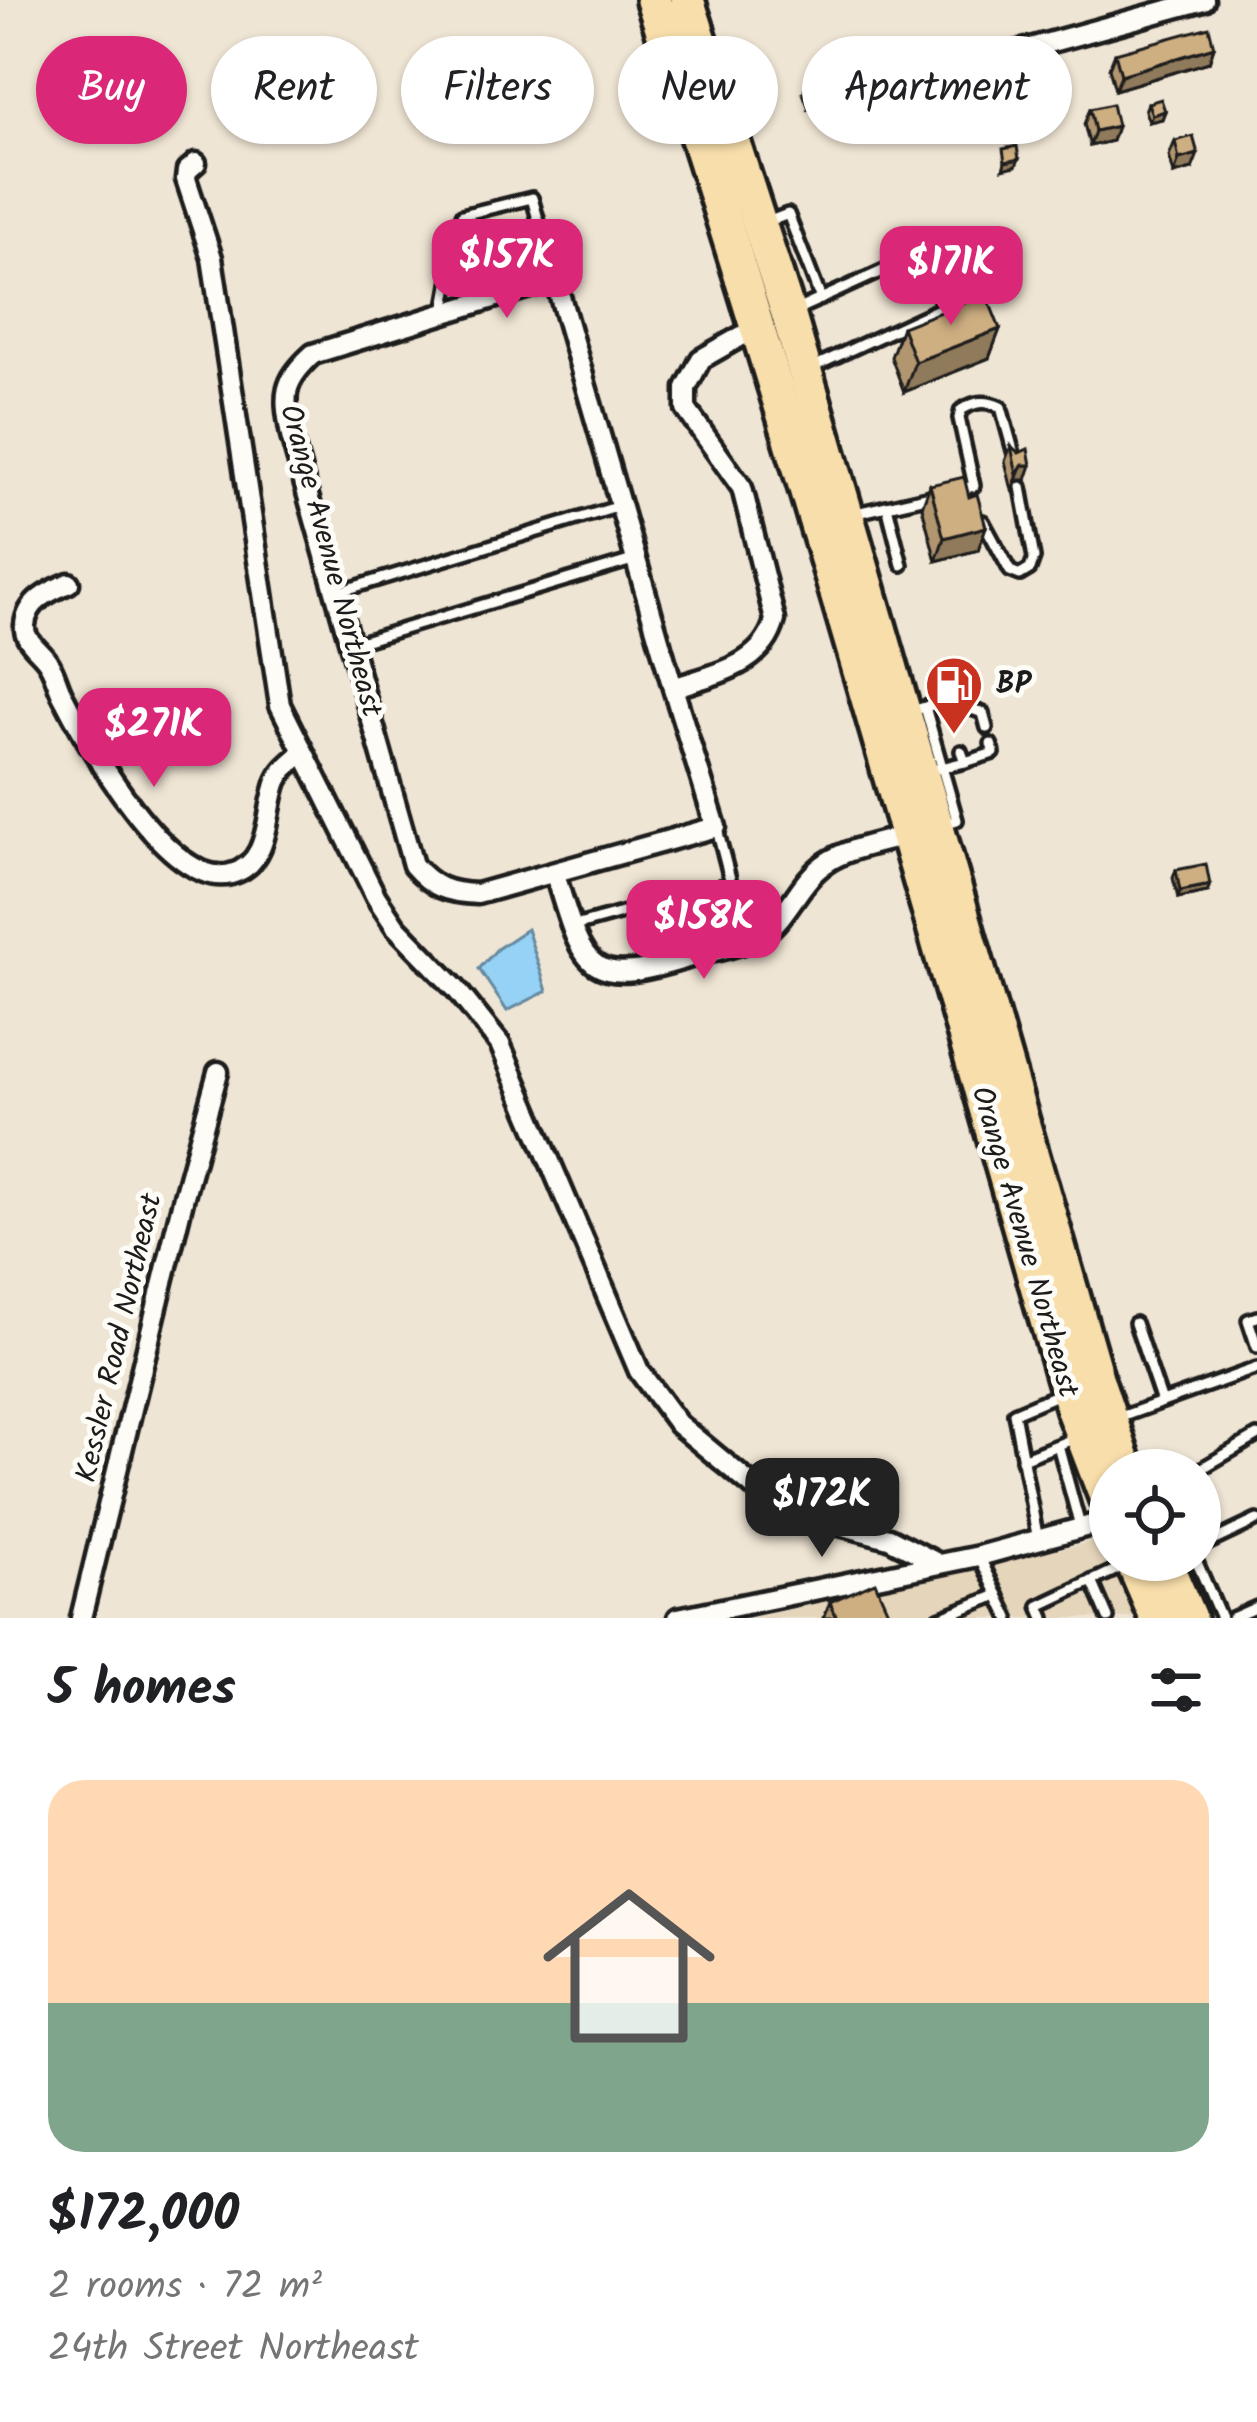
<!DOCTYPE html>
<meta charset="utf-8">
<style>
:root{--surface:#fff;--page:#f6f6f6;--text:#202124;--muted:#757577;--line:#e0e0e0;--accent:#db2777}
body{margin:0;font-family:Kalam,sans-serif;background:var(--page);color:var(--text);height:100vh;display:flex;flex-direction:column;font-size:45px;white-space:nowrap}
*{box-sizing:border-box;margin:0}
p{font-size:39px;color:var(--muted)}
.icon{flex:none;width:66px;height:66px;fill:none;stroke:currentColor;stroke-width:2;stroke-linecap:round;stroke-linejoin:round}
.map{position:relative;height:1618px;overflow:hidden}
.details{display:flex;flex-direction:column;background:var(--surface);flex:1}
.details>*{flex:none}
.guide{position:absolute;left:36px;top:36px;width:1185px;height:108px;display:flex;gap:24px}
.buttons{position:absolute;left:1089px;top:1449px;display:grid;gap:24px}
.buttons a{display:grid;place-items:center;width:132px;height:132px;border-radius:50%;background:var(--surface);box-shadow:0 3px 9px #0004;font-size:60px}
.price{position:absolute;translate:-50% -102px;padding:0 27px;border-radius:24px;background:var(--accent);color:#fff;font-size:39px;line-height:78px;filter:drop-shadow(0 3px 6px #0008)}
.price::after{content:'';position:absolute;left:50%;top:72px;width:36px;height:27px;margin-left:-18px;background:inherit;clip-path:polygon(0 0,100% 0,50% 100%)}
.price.on{background:#222;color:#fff}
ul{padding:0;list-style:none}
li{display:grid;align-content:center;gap:24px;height:636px;padding:0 48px}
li+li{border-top:3px solid var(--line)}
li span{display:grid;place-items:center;height:372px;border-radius:36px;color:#555}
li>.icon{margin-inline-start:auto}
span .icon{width:216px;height:216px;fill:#fffc;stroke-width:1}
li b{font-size:51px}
h2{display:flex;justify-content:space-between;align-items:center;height:144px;padding:0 48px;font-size:51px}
.pill{padding:0 42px;border-radius:54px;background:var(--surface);box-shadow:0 3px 9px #0004;font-size:42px;line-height:108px}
.pill.on{background:var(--accent);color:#fff}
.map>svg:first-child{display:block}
.built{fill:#e5d5bb}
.water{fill:#96d1f6;stroke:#65899f;stroke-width:3}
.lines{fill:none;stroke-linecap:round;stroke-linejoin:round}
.lane-casing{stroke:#1c1c1c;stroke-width:18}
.street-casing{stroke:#1c1c1c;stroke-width:27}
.highway-casing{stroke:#1c1c1c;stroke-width:42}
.lane{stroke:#fdfcf7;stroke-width:9}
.street{stroke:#fdfcf7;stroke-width:18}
.highway{stroke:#f8deab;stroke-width:33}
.wall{fill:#b19670;stroke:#1c1c1c;stroke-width:3}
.shaded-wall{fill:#907a5b;stroke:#1c1c1c;stroke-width:3}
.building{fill:#ceaf82;stroke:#1c1c1c;stroke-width:3}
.labels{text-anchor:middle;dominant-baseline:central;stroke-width:10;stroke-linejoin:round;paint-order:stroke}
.street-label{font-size:30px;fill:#1c1c1c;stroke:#fdfcf7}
.poi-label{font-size:30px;font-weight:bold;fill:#1c1c1c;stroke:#fdfcf7;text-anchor:start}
</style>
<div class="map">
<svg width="1257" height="1618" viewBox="0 0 1257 1618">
<rect width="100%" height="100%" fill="#efe5d4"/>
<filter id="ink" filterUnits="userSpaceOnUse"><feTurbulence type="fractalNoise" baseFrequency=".00833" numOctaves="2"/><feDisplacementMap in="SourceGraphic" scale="24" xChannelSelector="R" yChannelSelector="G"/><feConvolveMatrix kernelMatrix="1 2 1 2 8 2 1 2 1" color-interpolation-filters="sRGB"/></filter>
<g filter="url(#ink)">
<polygon class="built" points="1091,1542 1106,1547 1137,1618 751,1618"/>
<polygon class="water" points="527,929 547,991 507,1011 479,969 497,949"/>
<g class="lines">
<g class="lane-casing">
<g id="lane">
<polyline points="765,223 788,214 821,299"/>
<polyline points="796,310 922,253 943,307 809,369"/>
<polyline points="444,312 462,215 532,198 555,279"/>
<path d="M957,490L974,486L959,418L961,410C976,401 986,400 1001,407L1014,454"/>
<polyline points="887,506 902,565"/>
<polyline points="852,514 935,495"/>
<polyline points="983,521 1010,571 1020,575 1030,569 1034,558 1021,487"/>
<polyline points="335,593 620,506"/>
<polyline points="350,645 636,559"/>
<polyline points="949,701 983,713 987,728"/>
<polyline points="925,707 949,701 953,717"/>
<polyline points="908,712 925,707 957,820 941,825"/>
<polyline points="965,762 994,753 991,744"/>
<polyline points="937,769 965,762 961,751"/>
<polyline points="571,927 731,883 717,829"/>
<polyline points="1257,1317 1248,1320 1257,1347"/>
<polyline points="1135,1323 1162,1402"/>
<polyline points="1115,1419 1257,1368"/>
<polyline points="1058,1445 1080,1526"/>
<polyline points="1022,1459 1078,1437"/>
<polyline points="1199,1470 1257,1436"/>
<polyline points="1038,1540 1014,1413 1061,1393"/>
<polyline points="1200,1547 1257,1520"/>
<polyline points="979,1556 1009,1618"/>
<polyline points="1196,1560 1221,1618"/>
<polyline points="1092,1581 1108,1618"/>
<polyline points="939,1618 998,1595"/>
<polyline points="1044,1618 1039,1606 1126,1565"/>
<polyline points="1232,1618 1257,1607"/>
</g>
</g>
<g class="street-casing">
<g id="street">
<polyline points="954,69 1204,0"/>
<polyline points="196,163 187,171 186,179 212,258 280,705 376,897 396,927 456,989 500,1044 639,1371 678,1424 760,1492 813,1518 889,1538 939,1564"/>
<path d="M69,583C50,591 27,601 25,625C23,641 41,650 48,662C55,672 57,685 63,696C86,741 170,891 231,874C272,863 265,812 277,781C282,769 292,762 301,754"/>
<path d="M673,688L716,827L477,894C447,893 432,887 413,865L291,436C284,396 281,383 313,354L555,279L673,688C713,674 763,667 775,620L742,488L686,409V388L701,359L761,325"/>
<path d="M555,874C584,972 588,990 694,956C715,950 746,946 764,933C789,915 800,880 826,863C849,847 887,842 914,833"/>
<polyline points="81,1618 184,1196 218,1072"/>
<polyline points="678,1618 979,1556 1110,1520"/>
</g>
</g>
<g class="highway-casing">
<g id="highway">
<path d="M653,0C807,466 936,939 1073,1410L1110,1507"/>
<polyline points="687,0 788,313 1097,1381 1127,1470"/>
<polyline points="1132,1560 1157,1618"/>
<polyline points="1164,1560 1189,1618"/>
</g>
</g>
<use href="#lane" class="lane"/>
<use href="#street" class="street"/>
<use href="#highway" class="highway"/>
</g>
<g class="wall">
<polygon points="1214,47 1209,62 1115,90 1109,68 1115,53"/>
<polygon points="1031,77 1033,121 1015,125 1013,118 997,122 992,101 997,86"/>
<polygon points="809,78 825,104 809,109 803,93"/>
<polygon points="1148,103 1165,111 1162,119 1149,122 1145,111"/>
<polygon points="1090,109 1117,126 1112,141 1090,146 1084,124"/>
<polygon points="1175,141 1192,169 1174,174 1169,156"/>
<polygon points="902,327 1000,329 989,358 904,392 891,357"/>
<polygon points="1011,446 1026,480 1016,480 1012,490 1005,461"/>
<polygon points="930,485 978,550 936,561 922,507"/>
<polygon points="1176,870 1207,892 1178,898 1173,878"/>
<polygon points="830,1602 891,1618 824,1618"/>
</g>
<g class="shaded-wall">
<polygon points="1214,47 1209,62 1115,90 1121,75"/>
<polygon points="830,89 825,104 809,109 814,94"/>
<polygon points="1019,103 1013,118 997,122 1003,107"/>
<polygon points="1039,106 1033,121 1015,125 1021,110"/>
<polygon points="1165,111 1162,119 1149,122 1152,115"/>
<polygon points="1117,126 1112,141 1090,146 1095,131"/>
<polygon points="1198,154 1192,169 1174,174 1179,159"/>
<polygon points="1019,159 1016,166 1003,169 1005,162"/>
<polygon points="1000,329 989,358 904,392 915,362"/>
<polygon points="1022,465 1031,465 1026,480 1016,480"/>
<polygon points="986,527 978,550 936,561 944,538"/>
<polygon points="1210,885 1207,892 1178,898 1180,891"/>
</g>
<g class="building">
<polygon points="1209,27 1214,47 1121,75 1115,53"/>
<polygon points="824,72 830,89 814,94 809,78"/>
<polygon points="1031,77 1039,106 1021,110 1019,103 1003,107 997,86"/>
<polygon points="1161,99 1165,111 1152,115 1148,103"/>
<polygon points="1112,104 1117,126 1095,131 1090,109"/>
<polygon points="1193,136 1198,154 1179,159 1175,141"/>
<polygon points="1017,146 1019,159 1005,162 1003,149"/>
<polygon points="986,294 1000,329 915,362 902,327"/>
<polygon points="1011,446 1019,453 1028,449 1031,465 1022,465 1017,475"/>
<polygon points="964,477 969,497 977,494 986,527 944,538 930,485"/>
<polygon points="1206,864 1210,885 1180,891 1176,870"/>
<polygon points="875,1582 891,1618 837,1618 830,1602"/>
</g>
</g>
<defs>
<g id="fuel-pin" transform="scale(3)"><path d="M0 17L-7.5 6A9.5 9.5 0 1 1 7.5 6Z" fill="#c8321e" stroke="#fdfcf7"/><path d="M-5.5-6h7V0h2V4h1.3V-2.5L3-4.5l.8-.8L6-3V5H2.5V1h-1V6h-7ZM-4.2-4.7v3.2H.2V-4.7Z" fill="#fff"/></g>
</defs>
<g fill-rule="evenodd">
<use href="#fuel-pin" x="954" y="685"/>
</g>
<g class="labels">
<g class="street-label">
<text transform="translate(330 561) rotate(75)">Orange Avenue Northeast</text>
<text transform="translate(1024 1242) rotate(74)">Orange Avenue Northeast</text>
<text transform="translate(120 1338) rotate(-77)">Kessler Road Northeast</text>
</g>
<g class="poi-label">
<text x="996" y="685">BP</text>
</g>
</g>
</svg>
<div class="buttons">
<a><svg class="icon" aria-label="locate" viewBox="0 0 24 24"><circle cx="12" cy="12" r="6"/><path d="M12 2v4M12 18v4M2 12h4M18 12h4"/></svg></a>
</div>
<b class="price" style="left:507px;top:321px">$157K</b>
<b class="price" style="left:951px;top:328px">$171K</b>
<b class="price" style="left:154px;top:790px">$271K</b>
<b class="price" style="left:704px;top:982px">$158K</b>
<b class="price on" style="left:822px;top:1560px">$172K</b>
<div class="guide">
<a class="pill on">Buy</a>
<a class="pill">Rent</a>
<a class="pill">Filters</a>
<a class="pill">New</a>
<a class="pill">Apartment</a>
</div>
</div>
<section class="details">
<h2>5 homes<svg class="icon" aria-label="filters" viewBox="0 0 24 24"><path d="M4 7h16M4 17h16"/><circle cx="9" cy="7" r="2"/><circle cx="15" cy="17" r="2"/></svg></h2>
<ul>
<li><span style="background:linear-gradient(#ffd9b3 60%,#7fa58c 0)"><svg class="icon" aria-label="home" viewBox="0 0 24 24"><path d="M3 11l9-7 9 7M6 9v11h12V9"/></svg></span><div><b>$172,000</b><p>2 rooms · 72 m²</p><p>24th Street Northeast</p></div></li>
</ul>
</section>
